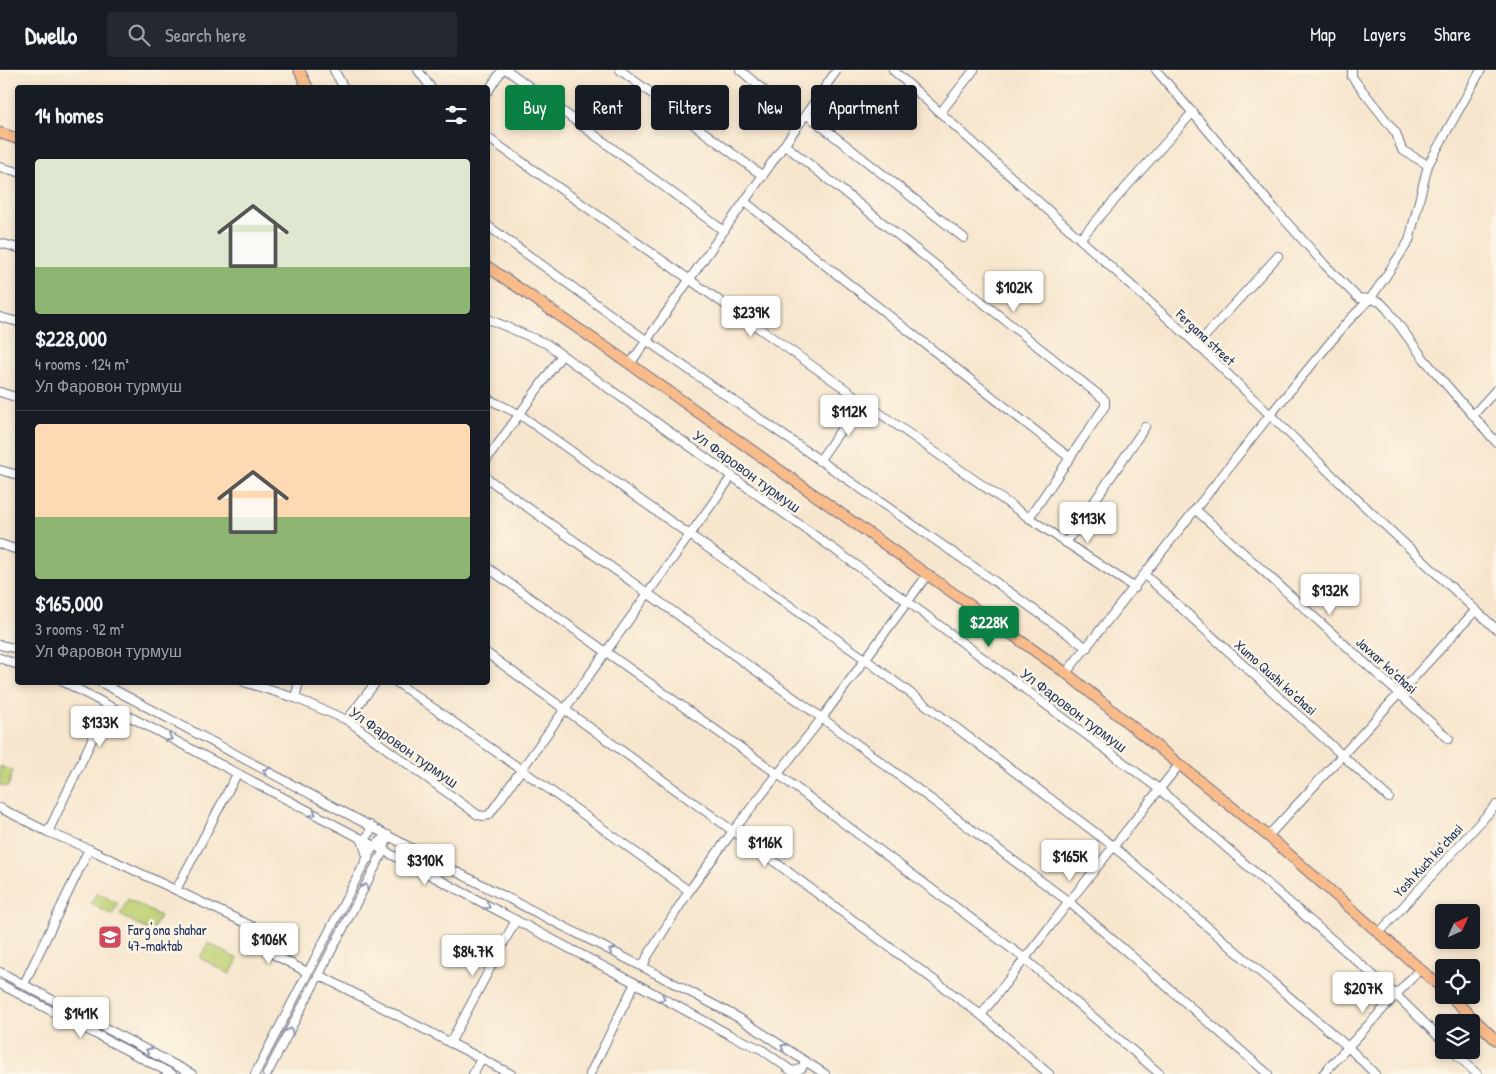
<!DOCTYPE html>
<meta charset="utf-8">
<style>
:root{--surface:#171b24;--page:#242831;--text:#f1f3f6;--muted:#9ea1a6;--line:#363941;--accent:#0b8043}
body{margin:0;font-family:"Patrick Hand",sans-serif;background:var(--page);color:var(--text);height:100vh;display:flex;flex-direction:column;font-size:19px;white-space:nowrap}
*{box-sizing:border-box;margin:0}
p{font-size:16px;color:var(--muted)}
.icon{flex:none;width:28px;height:28px;fill:none;stroke:currentColor;stroke-width:2;stroke-linecap:round;stroke-linejoin:round}
.map{position:relative;flex:1;overflow:hidden}
.drawer{position:absolute;left:15px;top:15px;width:475px;height:600px;display:flex;flex-direction:column;background:var(--surface);border-radius:5px;box-shadow:0 2px 8px #0003}
.drawer>*{flex:none}
.banner{position:absolute;left:505px;top:15px;width:475px;height:45px;display:flex;gap:10px}
.needle{width:32px;rotate:45deg}
.buttons{position:absolute;left:1435px;top:834px;display:grid;gap:10px}
.buttons a{display:grid;place-items:center;width:45px;height:45px;border-radius:5px;background:var(--surface);box-shadow:0 2px 8px #0003;font-size:25px}
.price{position:absolute;translate:-50% -42px;padding:0 11px;border-radius:5px;background:#fff;color:#222;font-size:16px;line-height:32px;filter:drop-shadow(0 1px 2px #0008)}
.price::after{content:'';position:absolute;left:50%;top:30px;width:15px;height:11px;margin-left:-8px;background:inherit;clip-path:polygon(0 0,100% 0,50% 100%)}
.price.selected{background:var(--accent);color:#fff}
ul{padding:0;list-style:none}
li{display:grid;align-content:center;gap:10px;height:265px;padding:0 20px}
li+li{border-top:1px solid var(--line)}
li span{display:grid;place-items:center;height:155px;border-radius:5px;color:#555}
li>.icon{margin-inline-start:auto}
span .icon{width:90px;height:90px;fill:#fffc;stroke-width:1}
li b{font-size:21px}
h2{display:flex;justify-content:space-between;align-items:center;height:60px;padding:0 20px;font-size:21px}
.chip{padding:0 18px;border-radius:5px;background:var(--surface);box-shadow:0 2px 8px #0003;font-size:18px;line-height:45px}
.chip.selected{background:var(--accent);color:#fff}
header{display:flex;align-items:center;gap:30px;box-sizing:border-box;height:70px;padding:0 25px;background:var(--surface);border-bottom:1px solid var(--line)}
header strong{font-size:24px}
nav{display:flex;gap:28px;margin-inline-start:auto;font-size:18px}
.search{width:350px;height:45px;background:var(--page);display:flex;align-items:center;gap:12px;box-sizing:border-box;padding:0 18px;border-radius:5px;color:var(--muted);font-size:19px}
.map>svg:first-child{display:block}
.green{fill:#bdd073;stroke:#6c8068}
.lines{fill:none;stroke-linecap:round;stroke-linejoin:round}
.minor-casing{stroke:#686f85;stroke-width:10}
.major-casing{stroke:#686f85;stroke-width:12}
.minor{stroke:#fff;stroke-width:8}
.major{stroke:#fabb8b;stroke-width:10}
.oneway{stroke:#8d97ae}
.labels{text-anchor:middle;dominant-baseline:central;stroke-width:5;stroke-linejoin:round;paint-order:stroke}
.street-label{font-size:14px;fill:#1b2f5e;stroke:#fcf5e5}
.poi-label{font-size:14px;fill:#1b2f5e;stroke:#fcf5e5;text-anchor:start}
</style>
<header>
<strong>Dwello</strong>
<div class="search"><svg class="icon" aria-label="search" viewBox="0 0 24 24"><circle cx="10" cy="10" r="6"/><path d="M15 15l6 6"/></svg>Search here</div>
<nav><a>Map</a><a>Layers</a><a>Share</a></nav>
</header>
<div class="map">
<svg width="1496" height="1004" viewBox="0 0 1496 1004">
<rect width="100%" height="100%" fill="#fcf5e5"/>
<filter id="ink" filterUnits="userSpaceOnUse"><feTurbulence type="fractalNoise" baseFrequency=".02" numOctaves="2"/><feDisplacementMap in="SourceGraphic" scale="10" xChannelSelector="R" yChannelSelector="G"/><feConvolveMatrix kernelMatrix="1 2 1 2 8 2 1 2 1" color-interpolation-filters="sRGB"/></filter>
<filter id="wash" filterUnits="userSpaceOnUse"><feTurbulence type="fractalNoise" baseFrequency=".0096" numOctaves="4" result="noise"/><feDisplacementMap in="SourceGraphic" scale="20" xChannelSelector="R" yChannelSelector="G"/><feGaussianBlur stdDeviation="1.12" result="paint"/><feColorMatrix in="noise" values="0 0 0 0 0 0 0 0 0 0 0 0 0 0 0 0 0 1.4 0 .05"/><feComposite in="paint" operator="in"/></filter>
<g filter="url(#wash)">
<rect width="100%" height="100%" fill="#f7e6ce"/>
<g class="green">
<polygon points="0,696 13,701 8,717 0,715"/>
<polygon points="97,822 118,834 112,845 91,834"/>
<polygon points="128,829 160,846 152,862 120,845"/>
<polygon points="208,873 238,889 230,904 200,888"/>
</g>
</g>
<g filter="url(#ink)">
<g class="lines">
<g class="minor-casing">
<g id="minor">
<polyline points="334,0 344,18"/>
<polyline points="418,0 431,18"/>
<polyline points="507,0 724,161"/>
<polyline points="620,0 763,106"/>
<polyline points="740,0 801,52"/>
<polyline points="893,0 1205,282 1360,432 1496,559"/>
<polyline points="1156,0 1274,138 1325,195 1358,228 1370,229 1380,232 1387,239 1424,289 1496,372"/>
<polyline points="1352,0 1352,7 1396,63 1402,80 1428,95"/>
<polyline points="488,21 502,0"/>
<polyline points="940,43 974,0"/>
<polyline points="806,44 964,168"/>
<polyline points="488,68 1029,448 1135,518"/>
<polyline points="785,75 1105,330 1105,336 1029,448"/>
<polyline points="0,97 18,102"/>
<polyline points="745,132 1070,388"/>
<polyline points="488,156 646,270 990,508 1087,578"/>
<polyline points="1080,169 1193,42"/>
<polyline points="0,173 18,178"/>
<polyline points="0,247 18,252"/>
<polyline points="488,249 547,274 562,285 908,532 1159,719 1396,925 1444,972"/>
<polyline points="1197,275 1278,186"/>
<polyline points="630,294 837,0"/>
<polyline points="0,322 18,328"/>
<polyline points="488,329 519,344 865,589 1113,776 1348,977 1375,1004"/>
<polyline points="1473,345 1496,320"/>
<polyline points="488,388 562,285"/>
<polyline points="819,391 861,331"/>
<polyline points="0,400 18,405"/>
<polyline points="488,409 822,648 1069,832 1268,1004"/>
<polyline points="1196,440 1449,669"/>
<polyline points="1066,473 1145,357"/>
<polyline points="0,474 18,480"/>
<polyline points="488,498 779,705 1024,888 1160,1004"/>
<polyline points="1145,505 1389,728"/>
<polyline points="0,575 18,579"/>
<polyline points="488,584 733,761 981,945 1049,1004"/>
<polyline points="0,588 18,595"/>
<polyline points="1066,603 1270,345 1348,251 1370,229 1384,209 1409,171 1428,95 1481,0"/>
<polyline points="64,612 635,913 730,965 761,979 796,1004"/>
<polyline points="100,612 445,796 643,897 739,948 825,1004"/>
<polyline points="244,612 295,628 347,650 478,745 484,746 489,745 732,406"/>
<polyline points="396,612 522,700 689,821"/>
<polyline points="295,628 299,612"/>
<polyline points="347,650 376,612"/>
<polyline points="0,738 48,762 89,779"/>
<polyline points="48,762 108,636"/>
<polyline points="1268,766 1476,540"/>
<path d="M368,789L362,770C369,766 371,763 370,755"/>
<polyline points="176,820 237,704"/>
<polyline points="1379,863 1496,735"/>
<polyline points="643,897 647,887 689,821 733,761 822,648 928,504"/>
<polyline points="0,902 192,1004"/>
<polyline points="319,905 511,1004"/>
<polyline points="0,914 172,1004"/>
<path d="M24,914L89,779L256,858C263,864 263,875 269,882L307,902"/>
<polyline points="981,945 1069,832 1179,695"/>
<polyline points="450,973 516,850"/>
<polyline points="1452,980 1477,1004"/>
<polyline points="790,1000 795,1001 802,998 805,991"/>
<polyline points="255,1004 373,777 388,765 383,782 267,1004"/>
<polyline points="473,1004 481,989"/>
<polyline points="590,1004 635,913"/>
<polyline points="1323,1004 1420,899"/>
</g>
</g>
<g class="major-casing">
<g id="major">
<polyline points="299,0 308,18"/>
<polyline points="0,63 18,69"/>
<polyline points="488,197 630,294 1066,603 1268,766 1444,920"/>
<polyline points="1449,925 1496,970"/>
</g>
</g>
<use href="#minor" class="minor"/>
<use href="#major" class="major"/>
</g>
<defs><path id="oneway-chevron" d="M-2-3.5L2.5 0L-2 3.5" fill="none" stroke-width="1.6" stroke-linecap="round" stroke-linejoin="round" transform="scale(1.25)"/></defs>
<g class="oneway">
<use href="#oneway-chevron" transform="translate(169 668) rotate(28)"/>
<use href="#oneway-chevron" transform="translate(266 701) rotate(-152)"/>
<use href="#oneway-chevron" transform="translate(313 743) rotate(29)"/>
<use href="#oneway-chevron" transform="translate(365 817) rotate(-63)"/>
<use href="#oneway-chevron" transform="translate(487 836) rotate(27)"/>
<use href="#oneway-chevron" transform="translate(612 881) rotate(-154)"/>
<use href="#oneway-chevron" transform="translate(662 928) rotate(29)"/>
<use href="#oneway-chevron" transform="translate(290 961) rotate(-62)"/>
<use href="#oneway-chevron" transform="translate(784 977) rotate(-147)"/>
<use href="#oneway-chevron" transform="translate(149 981) rotate(-152)"/>
</g>
</g>
<defs>
<g id="school-square" transform="scale(1.25)"><rect x="-9" y="-9" width="18" height="18" rx="4" fill="#d1495b" stroke="#fcf5e5"/><path d="M0-5L7-2L0 1L-7-2ZM-4 1L0 2.5L4 1V4Q0 6-4 4Z" fill="#fff"/></g>
</defs>
<g fill-rule="evenodd">
<use href="#school-square" x="110" y="867"/>
</g>
<g class="labels">
<g class="street-label">
<text transform="translate(1206 267) rotate(43)">Fergana street</text>
<text transform="translate(747 401) rotate(36)">Ул Фаровон турмуш</text>
<text transform="translate(1387 595) rotate(42)">Javxar koʻchasi</text>
<text transform="translate(1276 607) rotate(42)">Xumo Qushi koʻchasi</text>
<text transform="translate(1074 640) rotate(37)">Ул Фаровон турмуш</text>
<text transform="translate(404 677) rotate(35)">Ул Фаровон турмуш</text>
<text transform="translate(1428 790) rotate(-47)">Yosh Kuch koʻchasi</text>
</g>
<g class="poi-label">
<text x="128" y="859">Farg'ona shahar<tspan x="128" dy="16">47-maktab</tspan></text>
</g>
</g>
</svg>
<div class="buttons">
<a><svg class="needle" viewBox="-14 -14 28 28"><path d="M0-13l5 13h-10z" fill="#e53935"/><path d="M0 13l5-13h-10z" fill="#9ea1a6"/></svg></a>
<a><svg class="icon" aria-label="locate" viewBox="0 0 24 24"><circle cx="12" cy="12" r="6"/><path d="M12 2v4M12 18v4M2 12h4M18 12h4"/></svg></a>
<a><svg class="icon" aria-label="layers" viewBox="0 0 24 24"><path d="M12 4l9 5-9 5-9-5zM3 14l9 5 9-5"/></svg></a>
</div>
<b class="price" style="left:1014px;top:243px">$102K</b>
<b class="price" style="left:751px;top:268px">$239K</b>
<b class="price" style="left:849px;top:367px">$112K</b>
<b class="price" style="left:1088px;top:474px">$113K</b>
<b class="price" style="left:1330px;top:546px">$132K</b>
<b class="price selected" style="left:989px;top:578px">$228K</b>
<b class="price" style="left:100px;top:678px">$133K</b>
<b class="price" style="left:765px;top:798px">$116K</b>
<b class="price" style="left:1070px;top:812px">$165K</b>
<b class="price" style="left:425px;top:816px">$310K</b>
<b class="price" style="left:269px;top:895px">$106K</b>
<b class="price" style="left:473px;top:907px">$84.7K</b>
<b class="price" style="left:1363px;top:944px">$207K</b>
<b class="price" style="left:81px;top:969px">$141K</b>
<div class="banner">
<a class="chip selected">Buy</a>
<a class="chip">Rent</a>
<a class="chip">Filters</a>
<a class="chip">New</a>
<a class="chip">Apartment</a>
</div>
<section class="drawer">
<h2>14 homes<svg class="icon" aria-label="filters" viewBox="0 0 24 24"><path d="M4 7h16M4 17h16"/><circle cx="9" cy="7" r="2"/><circle cx="15" cy="17" r="2"/></svg></h2>
<ul>
<li><span style="background:linear-gradient(#dfe7d0 70%,#8fb573 0)"><svg class="icon" aria-label="home" viewBox="0 0 24 24"><path d="M3 11l9-7 9 7M6 9v11h12V9"/></svg></span><div><b>$228,000</b><p>4 rooms · 124 m²</p><p>Ул Фаровон турмуш</p></div></li>
<li><span style="background:linear-gradient(#ffd9b3 60%,#8fb573 0)"><svg class="icon" aria-label="home" viewBox="0 0 24 24"><path d="M3 11l9-7 9 7M6 9v11h12V9"/></svg></span><div><b>$165,000</b><p>3 rooms · 92 m²</p><p>Ул Фаровон турмуш</p></div></li>
</ul>
</section>
</div>
